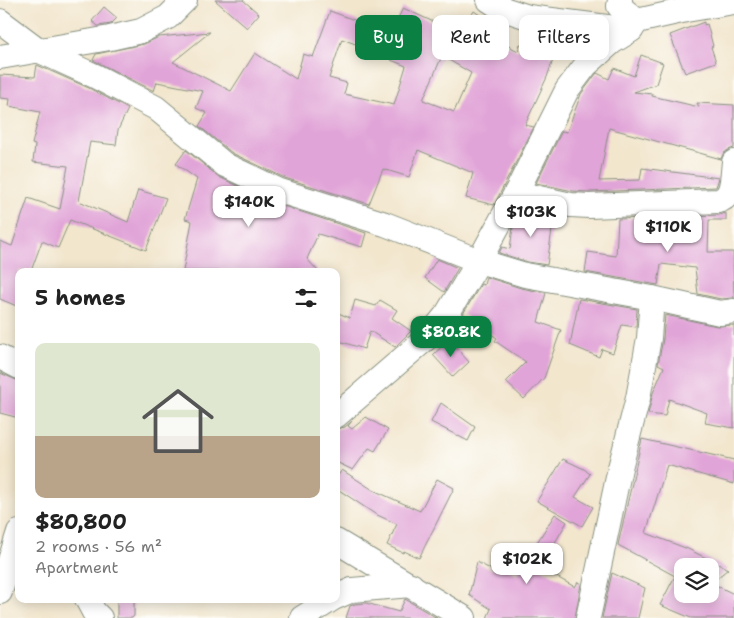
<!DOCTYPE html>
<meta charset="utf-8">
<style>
:root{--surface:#fff;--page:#f2f2f2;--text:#222;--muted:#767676;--line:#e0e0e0;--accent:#0b8043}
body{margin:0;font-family:"Shantell Sans",sans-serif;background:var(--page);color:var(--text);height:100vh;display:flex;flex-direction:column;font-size:19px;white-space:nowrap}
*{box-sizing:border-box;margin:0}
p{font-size:16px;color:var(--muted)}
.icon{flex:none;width:28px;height:28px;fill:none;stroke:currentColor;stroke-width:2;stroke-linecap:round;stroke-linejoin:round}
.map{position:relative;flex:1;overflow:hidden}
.details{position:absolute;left:15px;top:268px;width:325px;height:335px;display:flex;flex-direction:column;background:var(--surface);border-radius:10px;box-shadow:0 2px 12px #0003}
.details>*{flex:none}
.guide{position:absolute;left:355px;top:15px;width:304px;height:45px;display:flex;gap:10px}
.controls{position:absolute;left:674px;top:558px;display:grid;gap:10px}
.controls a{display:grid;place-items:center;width:45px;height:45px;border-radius:10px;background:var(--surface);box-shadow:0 2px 12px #0003;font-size:25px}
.price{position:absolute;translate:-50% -42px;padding:0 11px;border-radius:10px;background:#fff;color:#222;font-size:16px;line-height:32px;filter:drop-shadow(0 1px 2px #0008)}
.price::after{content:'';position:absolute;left:50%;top:30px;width:15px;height:11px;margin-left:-8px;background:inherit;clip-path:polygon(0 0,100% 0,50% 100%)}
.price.active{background:var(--accent);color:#fff}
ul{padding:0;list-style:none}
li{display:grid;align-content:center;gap:10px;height:265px;padding:0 20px}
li+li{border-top:1px solid var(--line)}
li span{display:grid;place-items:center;height:155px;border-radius:10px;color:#555}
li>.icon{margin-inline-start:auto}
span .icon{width:90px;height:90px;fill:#fffc;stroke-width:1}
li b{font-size:21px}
h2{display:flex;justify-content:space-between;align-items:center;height:60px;padding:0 20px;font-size:21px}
.pill{padding:0 18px;border-radius:10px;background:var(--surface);box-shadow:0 2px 12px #0003;font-size:18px;line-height:45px}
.pill.active{background:var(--accent);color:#fff}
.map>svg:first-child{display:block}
.building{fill:#e1a4d8;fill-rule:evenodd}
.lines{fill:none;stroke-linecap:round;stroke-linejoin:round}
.minor-casing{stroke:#889280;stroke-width:26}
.minor{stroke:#fff;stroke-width:24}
</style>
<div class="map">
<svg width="734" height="618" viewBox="0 0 734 618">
<rect width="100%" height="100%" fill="#fdfcf7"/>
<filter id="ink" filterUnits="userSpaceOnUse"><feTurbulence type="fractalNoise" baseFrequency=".02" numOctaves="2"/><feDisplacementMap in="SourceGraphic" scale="10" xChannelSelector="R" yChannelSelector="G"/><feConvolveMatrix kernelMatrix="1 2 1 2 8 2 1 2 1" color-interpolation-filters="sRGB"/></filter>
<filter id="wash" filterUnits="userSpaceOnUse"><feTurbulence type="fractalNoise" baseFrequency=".0096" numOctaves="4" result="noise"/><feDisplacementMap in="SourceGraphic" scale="20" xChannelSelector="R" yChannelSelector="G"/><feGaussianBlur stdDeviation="1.12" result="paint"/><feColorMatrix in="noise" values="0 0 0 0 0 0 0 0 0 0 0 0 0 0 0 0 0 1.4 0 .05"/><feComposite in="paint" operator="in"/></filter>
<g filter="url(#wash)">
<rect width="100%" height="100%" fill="#f2e6cd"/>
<g id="blocks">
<g class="building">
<polygon points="215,0 243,0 259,14 247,28"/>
<polygon points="104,7 117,18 111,24 98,26 92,21"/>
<path d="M403,8L460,34L474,11L493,24L486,34L518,51L520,44L554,57L547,77L525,125L534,127L494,205L466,198L473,173L418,150L409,177L383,169L369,204L285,178L232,153L199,126L207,113L196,108L203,91L157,82L154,91L93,60L96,54L144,44L159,37L210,32L173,62L231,91L255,53L296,79L303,54L313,57L330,11L368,25L361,46L342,39L329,78L347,83L344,94L394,105L406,66L391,60L396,48L386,43ZM442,56L471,73L454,112L423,100Z"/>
<polygon points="704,22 704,25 707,24 713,46 711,47 716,62 685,73 670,35"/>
<polygon points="641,55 663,63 656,84 634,92 652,94 652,96 699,107 697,103 734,105 734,148 728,150 723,154 721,159 609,128 599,181 640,180 642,168 719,178 716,187 589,192 573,191 536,183 562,131 567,132 581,94 596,74 597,73 609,79 614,68 634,76"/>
<polygon points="37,65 89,88 128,109 118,130 116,145 90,142 79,201 128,222 138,190 166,198 146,250 70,220 58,248 42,241 31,271 19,271 19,307 0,299 0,241 12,246 28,198 60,209 68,166 33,162 35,145 32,144 40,112 9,106 10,99 0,98 0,75 35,77"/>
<polygon points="186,150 219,177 274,203 366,233 362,247 318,234 307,259 318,271 183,271 192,221 185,219 197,179 176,164"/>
<polygon points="523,209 554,215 547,265 528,262 499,253 502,247 510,249 513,227"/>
<polygon points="726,213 726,220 709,220 708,252 733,252 734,298 721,299 698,294 695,268 661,264 658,285 585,272 588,252 616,256 618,219 719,215"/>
<polygon points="437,259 458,268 444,292 425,278"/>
<polygon points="486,277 521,288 546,293 538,322 561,330 544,378 524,399 506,382 526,362 495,341 497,338 463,314 481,284 484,285"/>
<polygon points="579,299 637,309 636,327 622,325 613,353 602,349 599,357 570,345"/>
<polygon points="355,300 376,306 380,300 397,310 392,318 411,331 395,347 370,331 364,349 336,340 336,312 350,318"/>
<polygon points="665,315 717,326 734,325 734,428 705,423 707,413 669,399 665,416 648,414 653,393 664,367 658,364 663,339"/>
<polygon points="449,340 469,362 453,377 433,355"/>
<polygon points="0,373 19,381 19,418 0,413"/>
<polygon points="441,403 475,427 468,441 431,422"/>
<polygon points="366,417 388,430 375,451 369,448 353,470 336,462 336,429 345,427 352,421 348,426 352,429"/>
<path d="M642,439L734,460V484L667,465L646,533L688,549L728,569L711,583L734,594V618H691L660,605L675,576L618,545ZM682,566H710V594H682Z"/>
<polygon points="563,459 584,469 590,474 575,497 593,507 582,526 537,501"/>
<polygon points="342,470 373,490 420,511 437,479 454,488 419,558 404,551 403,553 387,545 397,524 375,514 336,488 336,478"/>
<polygon points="555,514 567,522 540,568 575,587 578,582 581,584 575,618 487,618 491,609 469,595 477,562 492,570 495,564 517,574"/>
<polygon points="612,573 645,588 638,618 602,618"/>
<polygon points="117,599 134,599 134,616 132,618 117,618"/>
<polygon points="405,599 437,618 346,618 350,606 355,604 366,603 399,612"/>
</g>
</g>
</g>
<g filter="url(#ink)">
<use href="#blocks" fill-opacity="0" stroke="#889280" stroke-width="1"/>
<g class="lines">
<g class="minor-casing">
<g id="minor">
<polyline points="489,0 503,9 528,17 631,30"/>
<polyline points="620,0 619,6 637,21"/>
<polyline points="0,21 40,51 95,76 156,108 225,165 280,191 385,224 479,261 525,275 652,298 720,313 734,311"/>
<polyline points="0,57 110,38 141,31 168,17 185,0"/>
<path d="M516,193L571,205L589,206L718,201C734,198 732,176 734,162"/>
<polyline points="0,357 19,367"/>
<polyline points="336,416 429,336 447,314 479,261 516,193 567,90 586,65 612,42 631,30 637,21 686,10 734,2"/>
<polyline points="336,541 464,618"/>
<polyline points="0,592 19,532"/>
<polyline points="336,597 352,590 411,585"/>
<polyline points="87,599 94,612 100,618"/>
<polyline points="302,618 332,599"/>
<polyline points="588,618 620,468 638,398 649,338 652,298"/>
</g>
</g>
<use href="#minor" class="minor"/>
</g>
</g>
</svg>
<div class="controls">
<a><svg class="icon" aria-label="layers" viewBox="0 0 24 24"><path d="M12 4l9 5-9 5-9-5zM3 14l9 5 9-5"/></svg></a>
</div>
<b class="price" style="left:249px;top:228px">$140K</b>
<b class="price" style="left:531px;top:238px">$103K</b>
<b class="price" style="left:668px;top:253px">$110K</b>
<b class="price active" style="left:451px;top:358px">$80.8K</b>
<b class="price" style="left:527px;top:585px">$102K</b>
<div class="guide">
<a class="pill active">Buy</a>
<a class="pill">Rent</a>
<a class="pill">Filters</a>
</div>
<section class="details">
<h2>5 homes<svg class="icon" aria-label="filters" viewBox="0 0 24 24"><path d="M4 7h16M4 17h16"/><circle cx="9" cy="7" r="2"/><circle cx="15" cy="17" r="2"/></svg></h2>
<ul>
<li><span style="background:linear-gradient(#dfe7d0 60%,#b9a48a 0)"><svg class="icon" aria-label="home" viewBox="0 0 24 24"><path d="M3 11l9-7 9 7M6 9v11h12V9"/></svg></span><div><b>$80,800</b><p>2 rooms · 56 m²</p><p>Apartment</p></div></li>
</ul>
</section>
</div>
